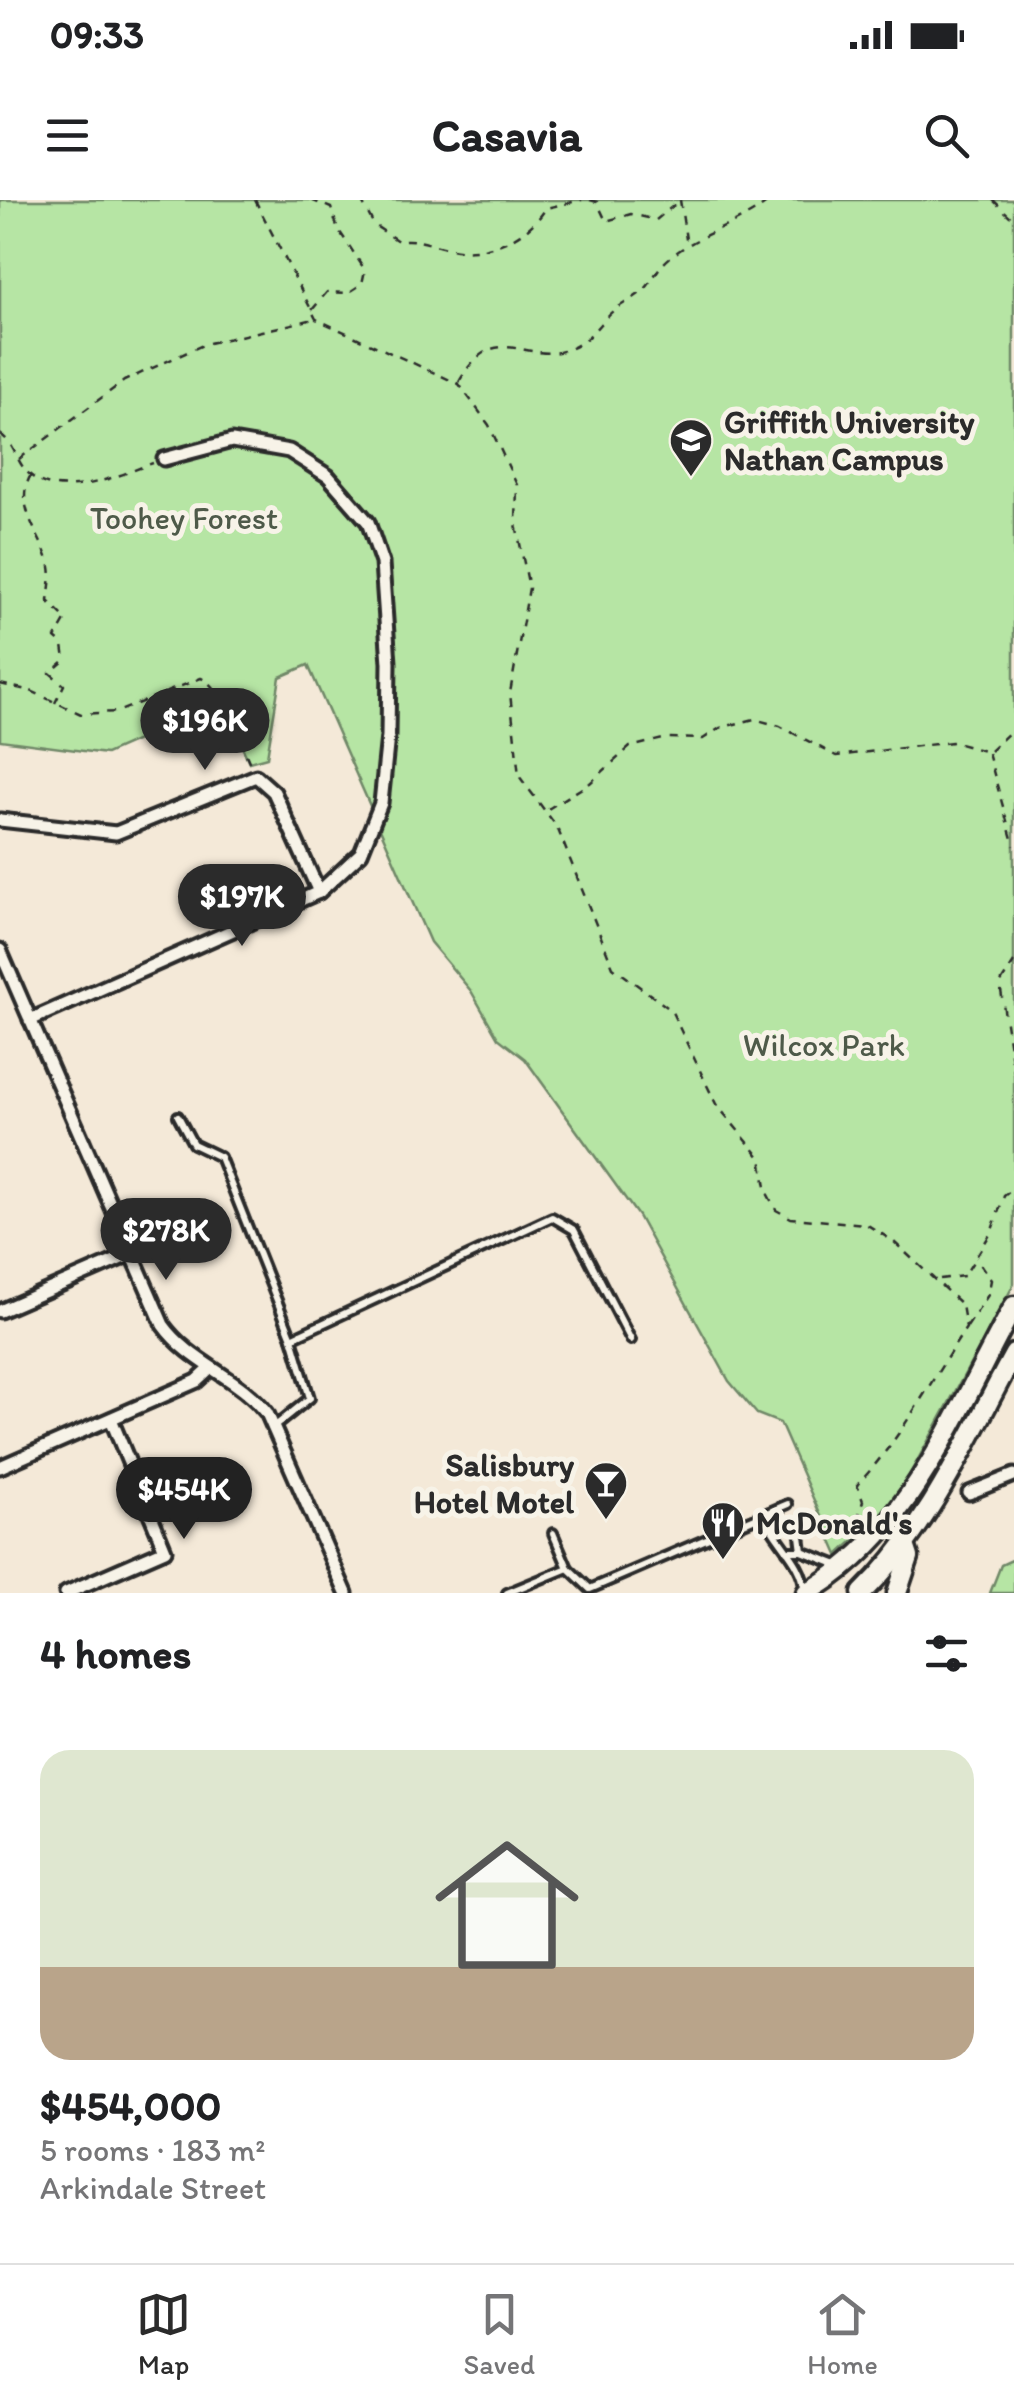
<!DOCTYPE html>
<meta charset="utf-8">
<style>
:root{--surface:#fff;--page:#f6f6f6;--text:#202124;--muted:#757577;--line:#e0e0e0;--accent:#2b2b2b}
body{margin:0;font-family:Itim,sans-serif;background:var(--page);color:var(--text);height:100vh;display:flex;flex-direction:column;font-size:38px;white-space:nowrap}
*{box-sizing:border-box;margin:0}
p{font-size:32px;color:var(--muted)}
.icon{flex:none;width:55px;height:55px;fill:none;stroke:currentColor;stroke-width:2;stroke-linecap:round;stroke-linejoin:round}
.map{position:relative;height:1393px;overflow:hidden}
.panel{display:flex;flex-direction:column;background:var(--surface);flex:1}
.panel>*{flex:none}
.price{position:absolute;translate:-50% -85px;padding:0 22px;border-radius:35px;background:var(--accent);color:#fff;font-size:32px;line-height:65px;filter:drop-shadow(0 2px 5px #0008)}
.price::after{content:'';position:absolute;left:50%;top:60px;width:30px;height:22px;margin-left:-15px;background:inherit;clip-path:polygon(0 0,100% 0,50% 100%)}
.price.active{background:#222;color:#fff}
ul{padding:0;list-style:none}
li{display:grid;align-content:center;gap:20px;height:530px;padding:0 40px}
li span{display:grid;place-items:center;height:310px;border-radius:30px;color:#555}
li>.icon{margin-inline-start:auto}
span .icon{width:180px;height:180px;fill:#fffc;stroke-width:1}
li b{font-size:42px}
h2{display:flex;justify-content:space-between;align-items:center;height:120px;padding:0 40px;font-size:42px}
.status{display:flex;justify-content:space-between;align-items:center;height:70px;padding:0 50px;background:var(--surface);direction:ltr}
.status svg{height:28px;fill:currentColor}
header{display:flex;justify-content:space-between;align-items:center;height:130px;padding:0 40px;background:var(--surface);font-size:45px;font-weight:700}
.menu{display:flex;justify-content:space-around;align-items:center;height:140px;border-top:2px solid var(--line);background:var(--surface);font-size:28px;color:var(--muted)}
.menu a{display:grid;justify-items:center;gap:5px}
.menu .active{color:var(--accent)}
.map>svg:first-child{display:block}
.green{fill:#b6e5a4;stroke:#708868;stroke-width:2.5}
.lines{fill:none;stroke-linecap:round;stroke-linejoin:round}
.service-casing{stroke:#2b2b2b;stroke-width:14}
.minor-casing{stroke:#2b2b2b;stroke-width:19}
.secondary-casing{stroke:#2b2b2b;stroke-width:25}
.path{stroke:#2b2b2b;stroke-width:2.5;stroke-dasharray:8 8;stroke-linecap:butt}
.service{stroke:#f7f3e8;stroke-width:6}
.minor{stroke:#f7f3e8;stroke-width:11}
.secondary{stroke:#f7f3e8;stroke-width:18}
.labels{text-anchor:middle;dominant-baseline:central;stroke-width:10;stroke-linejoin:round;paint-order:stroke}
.poi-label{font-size:32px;font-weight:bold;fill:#2b2b2b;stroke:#f7f3e8;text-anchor:start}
.park-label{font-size:32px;fill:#4e5a49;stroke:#f7f3e8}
</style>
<div class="status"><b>09:33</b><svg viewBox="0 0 49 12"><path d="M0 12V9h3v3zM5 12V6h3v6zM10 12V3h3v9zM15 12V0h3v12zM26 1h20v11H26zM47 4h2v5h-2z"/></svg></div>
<header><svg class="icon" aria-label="menu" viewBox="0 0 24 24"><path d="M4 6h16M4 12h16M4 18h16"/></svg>Casavia<svg class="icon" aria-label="search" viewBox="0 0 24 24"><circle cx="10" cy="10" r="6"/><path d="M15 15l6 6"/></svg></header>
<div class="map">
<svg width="1014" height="1393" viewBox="0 0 1014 1393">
<rect width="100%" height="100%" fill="#f4e9d8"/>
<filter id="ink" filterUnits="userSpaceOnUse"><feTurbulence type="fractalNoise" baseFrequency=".01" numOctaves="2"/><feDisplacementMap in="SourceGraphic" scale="20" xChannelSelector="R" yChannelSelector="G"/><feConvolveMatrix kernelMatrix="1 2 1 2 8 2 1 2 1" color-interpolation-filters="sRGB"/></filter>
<g filter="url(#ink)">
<g class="green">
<polygon points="0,0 1014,0 1014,1084 894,1303 838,1355 780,1223 757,1214 729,1181 638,1016 525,859 498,838 471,791 430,742 308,465 280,477 267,557 249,562 222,503 106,554 0,540"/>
<polygon points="1014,1359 1014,1393 990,1393 1001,1365"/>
</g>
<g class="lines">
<g class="service-casing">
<g id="service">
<polyline points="178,916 193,944 220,957 292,1138"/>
<polyline points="274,1227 310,1198 292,1138 552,1017 574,1030 631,1140"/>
<path d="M764,1315C775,1340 805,1365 804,1390"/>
<polyline points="799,1328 802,1351"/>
<polyline points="553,1333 568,1368"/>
<polyline points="787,1351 802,1351 838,1365"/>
<polyline points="507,1393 568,1368 590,1389 788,1304"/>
</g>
</g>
<g class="minor-casing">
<g id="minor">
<polyline points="0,620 116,633 256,576 274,592 319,692"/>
<path d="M0,750L163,1125C190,1163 239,1177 267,1213L346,1393"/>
<polyline points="30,820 319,692 361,653 381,603 388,536 389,463 382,363 368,322 328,276 289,251 232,241 164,259"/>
<polyline points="0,1111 131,1054"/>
<polyline points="0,1267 197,1181 211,1168"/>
<polyline points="969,1293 1014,1275"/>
<polyline points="66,1393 165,1350 111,1219"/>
</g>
</g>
<g class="secondary-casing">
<g id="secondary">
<path d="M806,1393C910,1336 958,1207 1014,1106"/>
<path d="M862,1393C930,1327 969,1236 1014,1154"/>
<polyline points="897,1393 909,1357 905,1345"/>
</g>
</g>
<g class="path">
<path d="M255,0L316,119L459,184L489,225L517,285L516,324L529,388L510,493L519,576L557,627L613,767L671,810L716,904L761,958L767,993L776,1010L791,1018L866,1024L893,1041L962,1105L966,1128C930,1182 901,1239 857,1285L863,1301L852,1338"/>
<polyline points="311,0 331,8 338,29 365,70 362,84 348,93 327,92 312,110"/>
<path d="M361,0L374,25L398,41C417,37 433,46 451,49C486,56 528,38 546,8L582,0"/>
<polyline points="590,0 597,2 606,21 631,14 656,20 679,1"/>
<polyline points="680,0 687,46"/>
<polyline points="993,0 1014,20"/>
<path d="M459,182C498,112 530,174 579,144C592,136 601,121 613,111C623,103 636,98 645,89C652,82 656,71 663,64C692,34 739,27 770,0"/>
<path d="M0,234C15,244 15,259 27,272C57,304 119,275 153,263"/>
<polyline points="19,259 124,181 205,144 314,119"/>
<path d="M31,275C12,306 44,338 50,367C52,377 49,391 48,401L66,419L55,438L63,445L65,460L50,473L64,485L55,503"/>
<path d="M0,484L31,491L81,514L117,512L201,478C222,486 241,545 251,566"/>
<polyline points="990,551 1014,528"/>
<polyline points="988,553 1014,646"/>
<polyline points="548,609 590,583 630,547 667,538 703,539 720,528 754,519 780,526 836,556 952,542 988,552"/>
<polyline points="1014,762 1000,784 1014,874"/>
<polyline points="940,1079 964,1076 991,1033 1004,996 1014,988"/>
<polyline points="967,1127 988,1095 991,1080 976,1058"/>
</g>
<use href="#service" class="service"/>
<use href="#minor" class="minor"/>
<use href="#secondary" class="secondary"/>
</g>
</g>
<defs>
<g id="university-pin" transform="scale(2.25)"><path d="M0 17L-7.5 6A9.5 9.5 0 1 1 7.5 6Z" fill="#2b2b2b" stroke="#f7f3e8"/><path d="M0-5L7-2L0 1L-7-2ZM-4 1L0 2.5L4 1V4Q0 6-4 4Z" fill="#fff"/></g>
<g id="bar-pin" transform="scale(2.25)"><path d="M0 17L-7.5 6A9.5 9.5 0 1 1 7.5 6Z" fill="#2b2b2b" stroke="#f7f3e8"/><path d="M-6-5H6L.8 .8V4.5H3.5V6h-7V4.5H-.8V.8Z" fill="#fff"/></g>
<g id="restaurant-pin" transform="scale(2.25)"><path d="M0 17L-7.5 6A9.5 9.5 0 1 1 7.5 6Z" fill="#2b2b2b" stroke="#f7f3e8"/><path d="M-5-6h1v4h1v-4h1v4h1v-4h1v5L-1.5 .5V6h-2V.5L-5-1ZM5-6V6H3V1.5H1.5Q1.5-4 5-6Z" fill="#fff"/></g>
</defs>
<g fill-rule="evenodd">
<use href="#university-pin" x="691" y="240"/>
<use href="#bar-pin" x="606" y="1283"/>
<use href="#restaurant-pin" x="723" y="1323"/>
</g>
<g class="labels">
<g class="poi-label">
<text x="724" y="222">Griffith University<tspan x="724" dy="37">Nathan Campus</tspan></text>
<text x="574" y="1265" text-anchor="end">Salisbury<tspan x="574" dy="37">Hotel Motel</tspan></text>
<text x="756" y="1323">McDonald's</text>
</g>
<g class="park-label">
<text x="184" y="318">Toohey Forest</text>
<text x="824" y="845">Wilcox Park</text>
</g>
</g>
</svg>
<b class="price" style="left:205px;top:573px">$196K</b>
<b class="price" style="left:242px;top:749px">$197K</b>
<b class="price" style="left:166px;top:1083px">$278K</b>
<b class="price active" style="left:184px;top:1342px">$454K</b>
</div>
<section class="panel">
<h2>4 homes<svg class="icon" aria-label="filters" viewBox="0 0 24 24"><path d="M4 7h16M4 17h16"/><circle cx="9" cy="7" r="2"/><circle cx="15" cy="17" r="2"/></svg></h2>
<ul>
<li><span style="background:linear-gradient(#dfe7d0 70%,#b9a48a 0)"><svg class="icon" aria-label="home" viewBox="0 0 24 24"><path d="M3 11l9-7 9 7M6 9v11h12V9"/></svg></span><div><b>$454,000</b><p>5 rooms · 183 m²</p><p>Arkindale Street</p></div></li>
</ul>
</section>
<nav class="menu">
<a class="active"><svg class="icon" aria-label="map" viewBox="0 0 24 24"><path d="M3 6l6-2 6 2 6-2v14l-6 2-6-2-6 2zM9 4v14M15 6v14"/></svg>Map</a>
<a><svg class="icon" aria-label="saved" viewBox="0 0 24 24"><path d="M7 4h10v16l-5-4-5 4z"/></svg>Saved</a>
<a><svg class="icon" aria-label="home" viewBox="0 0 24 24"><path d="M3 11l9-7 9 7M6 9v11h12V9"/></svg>Home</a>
</nav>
